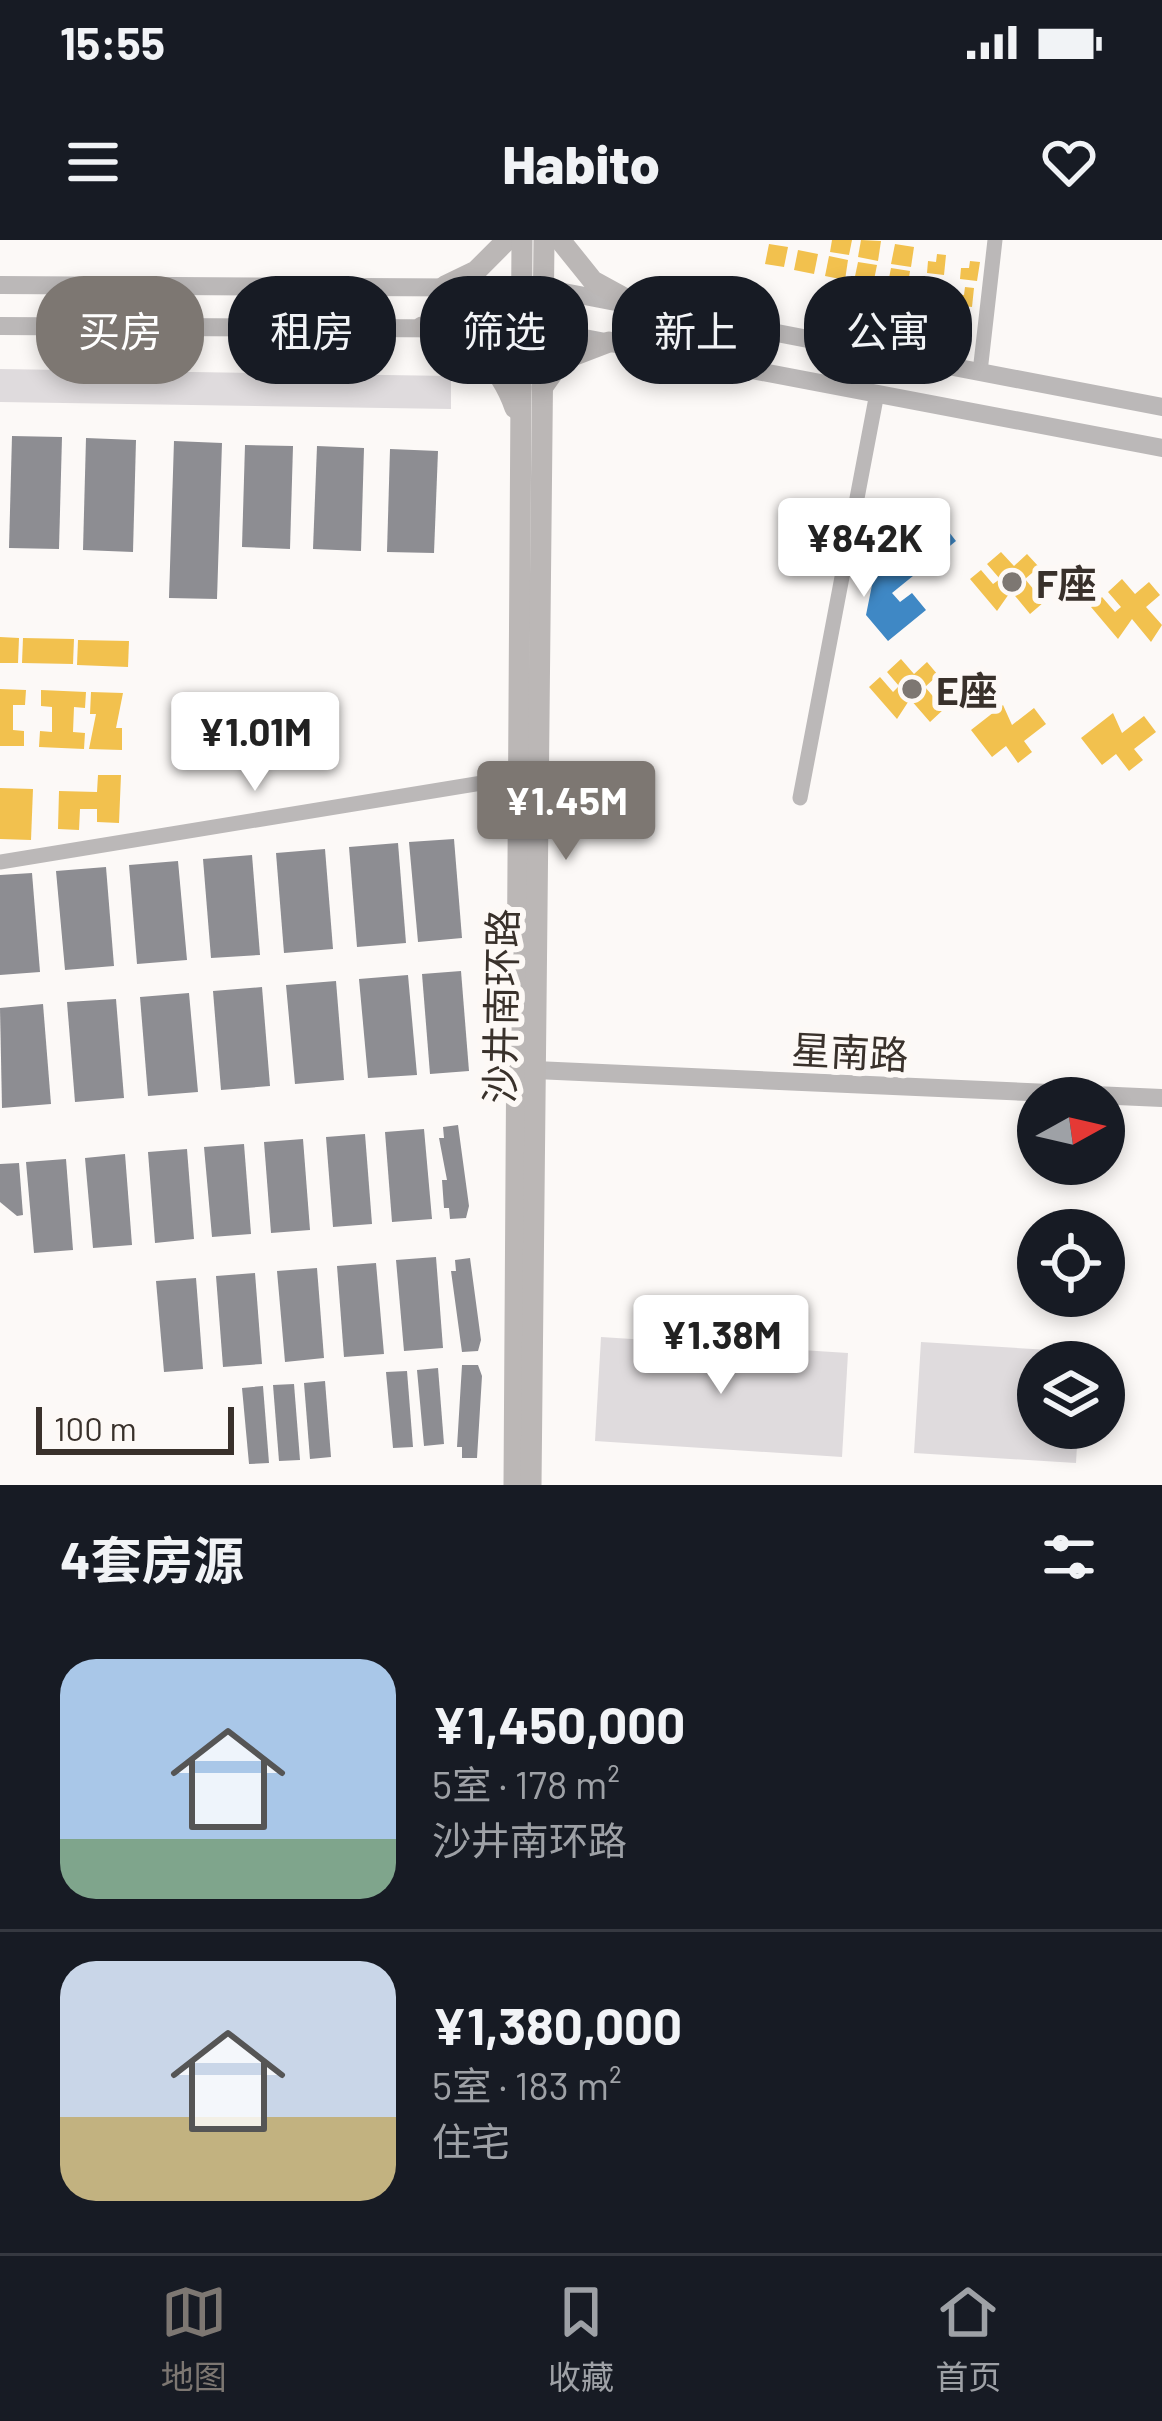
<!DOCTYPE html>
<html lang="zh">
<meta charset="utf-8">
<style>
:root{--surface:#171b24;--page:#20242c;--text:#f1f3f6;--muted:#9ea1a6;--line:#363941;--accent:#7d7772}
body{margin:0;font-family:Barlow,"Noto Sans SC",sans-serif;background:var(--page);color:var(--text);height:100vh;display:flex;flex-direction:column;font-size:45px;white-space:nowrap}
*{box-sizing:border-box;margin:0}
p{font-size:39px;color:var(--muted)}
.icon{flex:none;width:66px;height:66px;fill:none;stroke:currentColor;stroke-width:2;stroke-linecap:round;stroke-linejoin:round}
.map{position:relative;height:1245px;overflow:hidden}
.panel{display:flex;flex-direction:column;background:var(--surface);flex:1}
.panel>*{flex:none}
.banner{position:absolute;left:36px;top:36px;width:1092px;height:108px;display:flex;gap:24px}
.needle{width:78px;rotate:82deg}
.tools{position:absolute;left:1017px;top:837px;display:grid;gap:24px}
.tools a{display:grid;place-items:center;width:108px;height:108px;border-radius:50%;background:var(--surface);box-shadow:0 6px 18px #0003;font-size:60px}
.scale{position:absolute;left:36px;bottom:30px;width:198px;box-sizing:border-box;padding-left:12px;border:6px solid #39312b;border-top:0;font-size:33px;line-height:42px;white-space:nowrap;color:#39312b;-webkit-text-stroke:9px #fdf9f6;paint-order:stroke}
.price{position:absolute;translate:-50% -102px;padding:0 27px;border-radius:12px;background:#fff;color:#222;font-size:39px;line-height:78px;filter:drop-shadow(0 3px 6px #0008)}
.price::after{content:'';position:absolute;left:50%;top:72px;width:36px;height:27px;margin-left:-18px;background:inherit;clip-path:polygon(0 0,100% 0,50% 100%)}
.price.on{background:var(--accent);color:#fff}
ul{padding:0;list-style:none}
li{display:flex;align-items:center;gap:36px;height:300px;padding:0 60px}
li+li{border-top:3px solid var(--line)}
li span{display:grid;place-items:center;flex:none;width:336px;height:240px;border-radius:36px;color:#555}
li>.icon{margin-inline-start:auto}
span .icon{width:144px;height:144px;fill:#fffc;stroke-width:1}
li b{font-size:51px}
h2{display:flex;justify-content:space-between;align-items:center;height:144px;padding:0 60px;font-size:51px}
.pill{padding:0 42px;border-radius:48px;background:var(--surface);box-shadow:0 6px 18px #0003;font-size:42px;line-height:108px}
.pill.on{background:var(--accent);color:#fff}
.status{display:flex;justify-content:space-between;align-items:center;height:84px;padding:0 60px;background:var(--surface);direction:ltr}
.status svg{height:33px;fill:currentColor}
header{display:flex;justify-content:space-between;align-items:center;height:156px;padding:0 60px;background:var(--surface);font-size:54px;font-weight:800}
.tab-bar{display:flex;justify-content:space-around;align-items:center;height:168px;border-top:3px solid var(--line);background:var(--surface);font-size:33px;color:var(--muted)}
.tab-bar a{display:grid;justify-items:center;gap:6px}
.tab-bar .on{color:var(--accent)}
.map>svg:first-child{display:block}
.homes{fill:#f2c14e}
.schools{fill:#3f88c5}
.industry{fill:#8d8d92}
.building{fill:#dfdbdd}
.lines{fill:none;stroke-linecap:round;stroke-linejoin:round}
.minor{stroke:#bbb8b8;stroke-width:15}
.tertiary{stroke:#bbb8b8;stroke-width:18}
.secondary{stroke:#bbb7b6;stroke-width:21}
.poi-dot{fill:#7d7772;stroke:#fdf9f6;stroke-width:4.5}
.labels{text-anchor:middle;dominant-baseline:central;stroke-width:12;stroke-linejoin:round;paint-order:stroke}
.poi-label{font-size:39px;font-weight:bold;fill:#39312b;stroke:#fdf9f6;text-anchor:start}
.street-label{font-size:39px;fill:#39312b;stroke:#fdf9f6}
</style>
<div class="status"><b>15:55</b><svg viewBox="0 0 49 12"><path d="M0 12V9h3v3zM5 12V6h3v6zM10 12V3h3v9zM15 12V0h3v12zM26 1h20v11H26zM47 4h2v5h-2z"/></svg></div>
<header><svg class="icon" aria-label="menu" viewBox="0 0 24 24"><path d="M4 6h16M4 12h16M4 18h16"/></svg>Habito<svg class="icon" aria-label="heart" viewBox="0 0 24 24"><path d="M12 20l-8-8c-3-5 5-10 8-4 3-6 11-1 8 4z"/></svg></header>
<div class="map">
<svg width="1162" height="1245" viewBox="0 0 1162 1245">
<rect width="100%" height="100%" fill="#fcf9f7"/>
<g class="homes">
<polygon points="832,0 852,0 849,15 830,12"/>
<polygon points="861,0 881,1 878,21 858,17"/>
<polygon points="769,4 788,7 784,27 765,24"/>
<polygon points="895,4 914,7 911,27 891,24"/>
<polygon points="798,10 818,14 814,34 794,30"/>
<polygon points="937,14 946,15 944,35 927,33 928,21 936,22"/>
<polygon points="829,16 848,20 845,40 825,36"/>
<polygon points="970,21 980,22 977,41 960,39 961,28 969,28"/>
<polygon points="858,22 877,25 873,45 854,41"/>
<polygon points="891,28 910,31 907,51 887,48"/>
<polygon points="933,41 942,42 940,61 923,59 924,48 932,49"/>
<polygon points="965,47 974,48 972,67 954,65 956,54 964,55"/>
<polygon points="1001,312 1014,326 1027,314 1039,327 1025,339 1044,362 1030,374 1011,351 997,371 970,339 981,330 993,344 1000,339 987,324"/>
<polygon points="1122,339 1135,354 1149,342 1160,355 1146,367 1162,385 1151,402 1132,379 1118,399 1091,367 1102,357 1115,372 1121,367 1108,352"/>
<polygon points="0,397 19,398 18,423 0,423"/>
<polygon points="23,398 74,399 73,424 22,423"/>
<polygon points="78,400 129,401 128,427 77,425"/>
<polygon points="901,419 914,434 927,422 938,435 925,447 944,469 930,482 910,459 897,479 869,447 880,437 893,452 899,446 887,432"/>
<polygon points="0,449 26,450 25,465 13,465 13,490 24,491 24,506 0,506"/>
<polygon points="41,450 86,452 85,468 74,467 73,492 85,493 84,509 39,507 40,491 52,492 52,467 41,466"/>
<polygon points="91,452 123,453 116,488 122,488 122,510 89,509 96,474 90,474"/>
<polygon points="1003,465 1012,485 1034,468 1046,484 1024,501 1032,512 1018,523 1006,506 992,517 971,490"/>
<polygon points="1113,473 1122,493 1144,476 1156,492 1134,509 1143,520 1129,531 1116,514 1102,525 1081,498"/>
<polygon points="98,535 121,535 119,583 97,582 97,569 80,569 79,590 58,589 59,551 97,552"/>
<polygon points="0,548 33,549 31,600 0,599"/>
</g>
<polygon class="schools" points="938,278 956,301 892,353 900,362 912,353 926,370 888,401 866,375 875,330"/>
<g class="industry">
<polygon points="12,196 62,197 59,309 9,308"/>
<polygon points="86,198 136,200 133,312 83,310"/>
<polygon points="174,201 222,203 217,359 169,358"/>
<polygon points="245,205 293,206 290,309 242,307"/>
<polygon points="317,206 364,208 361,311 313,309"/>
<polygon points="390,209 438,211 434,313 387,312"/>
<polygon points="454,599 462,698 418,702 409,602"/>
<polygon points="398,603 406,703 357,707 349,607"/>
<polygon points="325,609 333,709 284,713 276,613"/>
<polygon points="252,615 260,715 211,718 203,619"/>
<polygon points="178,621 187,720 137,724 129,625"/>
<polygon points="106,627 114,726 65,730 56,631"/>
<polygon points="32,633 40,732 0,735 0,635"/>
<polygon points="461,731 469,831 430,834 422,734"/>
<polygon points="408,735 417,835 368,838 359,739"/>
<polygon points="336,741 344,840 295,844 286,745"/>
<polygon points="262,747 270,846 221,850 213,751"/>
<polygon points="189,753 198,852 148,856 140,757"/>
<polygon points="116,759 124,858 75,862 67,762"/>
<polygon points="43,764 51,864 2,868 0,768"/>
<polygon points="458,885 469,966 466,978 450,979 449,968 444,968 442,940 447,940 439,898 444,898 443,887"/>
<polygon points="424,889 432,979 392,982 385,892"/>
<polygon points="365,894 372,984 333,987 326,897"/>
<polygon points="303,899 310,990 271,993 264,902"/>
<polygon points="244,904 251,994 212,997 204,907"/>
<polygon points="187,909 194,999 155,1003 148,912"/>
<polygon points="125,914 132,1005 93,1008 85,918"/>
<polygon points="66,919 73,1010 34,1013 26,922"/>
<polygon points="19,923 23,975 17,976 0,962 0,924"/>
<polygon points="436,1017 443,1108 404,1111 396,1020"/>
<polygon points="470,1018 481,1100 478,1111 462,1112 451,1031 456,1031 455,1020"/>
<polygon points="376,1023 384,1114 344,1117 337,1026"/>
<polygon points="317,1028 324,1118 285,1122 277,1031"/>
<polygon points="255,1033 262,1124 223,1127 216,1036"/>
<polygon points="196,1038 203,1129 164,1132 156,1041"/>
<polygon points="462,1125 478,1125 482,1136 477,1218 462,1218 462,1207 457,1207"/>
<polygon points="438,1128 444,1204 424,1206 417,1130"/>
<polygon points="407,1131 413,1207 393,1208 386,1132"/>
<polygon points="325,1141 331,1217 310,1219 304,1143"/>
<polygon points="294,1144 300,1220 279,1221 273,1145"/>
<polygon points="263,1146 269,1223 249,1224 242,1148"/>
</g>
<g class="building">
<polygon points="0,129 451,136 451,169 0,162"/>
<polygon points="601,1097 848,1113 842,1217 595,1201"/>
<polygon points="921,1102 1082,1112 1082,1122 1038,1122 1038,1188 1078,1188 1076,1223 914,1213"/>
</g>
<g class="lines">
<g class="minor">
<polyline points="980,132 995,0"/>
<polyline points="800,558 877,153"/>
<polyline points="0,622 518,537"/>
</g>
<g class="tertiary">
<polyline points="0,45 543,48 1162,167"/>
<polyline points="0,86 537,89 1162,208"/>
<polyline points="535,830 1162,858"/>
</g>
<g class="secondary">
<polyline points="560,0 593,41 635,64"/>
<polyline points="445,46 476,31 507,0"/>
<path d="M422,87C468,94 500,125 515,168"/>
<polyline points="542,148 562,120 609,102"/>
<polyline points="514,1245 522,0"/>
<polyline points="531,1245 544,0"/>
</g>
</g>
<g class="poi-dot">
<circle cx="1012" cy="342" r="12"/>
<circle cx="912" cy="449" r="12"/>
</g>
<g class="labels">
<g class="poi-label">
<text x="1036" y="342">F座</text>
<text x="936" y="449">E座</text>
</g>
<g class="street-label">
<text transform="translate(500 766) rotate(-89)">沙井南环路</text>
<text transform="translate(850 811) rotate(3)">星南路</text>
</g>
</g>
</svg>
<div class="tools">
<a><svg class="needle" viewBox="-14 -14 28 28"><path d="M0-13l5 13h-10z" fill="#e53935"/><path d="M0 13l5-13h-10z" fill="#9ea1a6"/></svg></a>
<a><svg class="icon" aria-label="locate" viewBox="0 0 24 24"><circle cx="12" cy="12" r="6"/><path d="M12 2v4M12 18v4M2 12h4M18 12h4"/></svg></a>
<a><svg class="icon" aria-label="layers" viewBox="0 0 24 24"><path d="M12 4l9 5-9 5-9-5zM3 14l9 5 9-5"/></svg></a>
</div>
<div class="scale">100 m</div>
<b class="price" style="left:864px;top:360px">¥842K</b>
<b class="price" style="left:255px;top:554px">¥1.01M</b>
<b class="price on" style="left:566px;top:623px">¥1.45M</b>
<b class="price" style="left:721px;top:1157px">¥1.38M</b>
<div class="banner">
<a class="pill on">买房</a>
<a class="pill">租房</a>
<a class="pill">筛选</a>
<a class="pill">新上</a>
<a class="pill">公寓</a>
</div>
</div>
<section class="panel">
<h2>4套房源<svg class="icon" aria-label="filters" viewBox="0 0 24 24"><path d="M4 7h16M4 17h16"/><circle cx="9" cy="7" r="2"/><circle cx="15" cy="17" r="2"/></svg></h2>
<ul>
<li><span style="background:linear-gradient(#a9c7e8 75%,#7fa58c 0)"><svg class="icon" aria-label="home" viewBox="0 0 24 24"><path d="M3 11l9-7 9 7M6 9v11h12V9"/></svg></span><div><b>¥1,450,000</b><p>5室 · 178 m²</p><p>沙井南环路</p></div></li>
<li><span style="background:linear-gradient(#c9d6e8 65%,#c2b280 0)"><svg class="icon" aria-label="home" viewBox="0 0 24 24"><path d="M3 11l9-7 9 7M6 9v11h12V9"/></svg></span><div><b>¥1,380,000</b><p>5室 · 183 m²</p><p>住宅</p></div></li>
</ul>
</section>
<nav class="tab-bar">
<a class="on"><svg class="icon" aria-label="map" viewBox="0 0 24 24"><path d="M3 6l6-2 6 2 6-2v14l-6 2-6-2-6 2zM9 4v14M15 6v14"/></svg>地图</a>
<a><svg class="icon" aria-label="saved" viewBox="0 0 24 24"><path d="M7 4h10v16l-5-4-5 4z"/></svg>收藏</a>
<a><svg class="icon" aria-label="home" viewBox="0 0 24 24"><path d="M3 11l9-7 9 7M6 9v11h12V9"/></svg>首页</a>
</nav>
